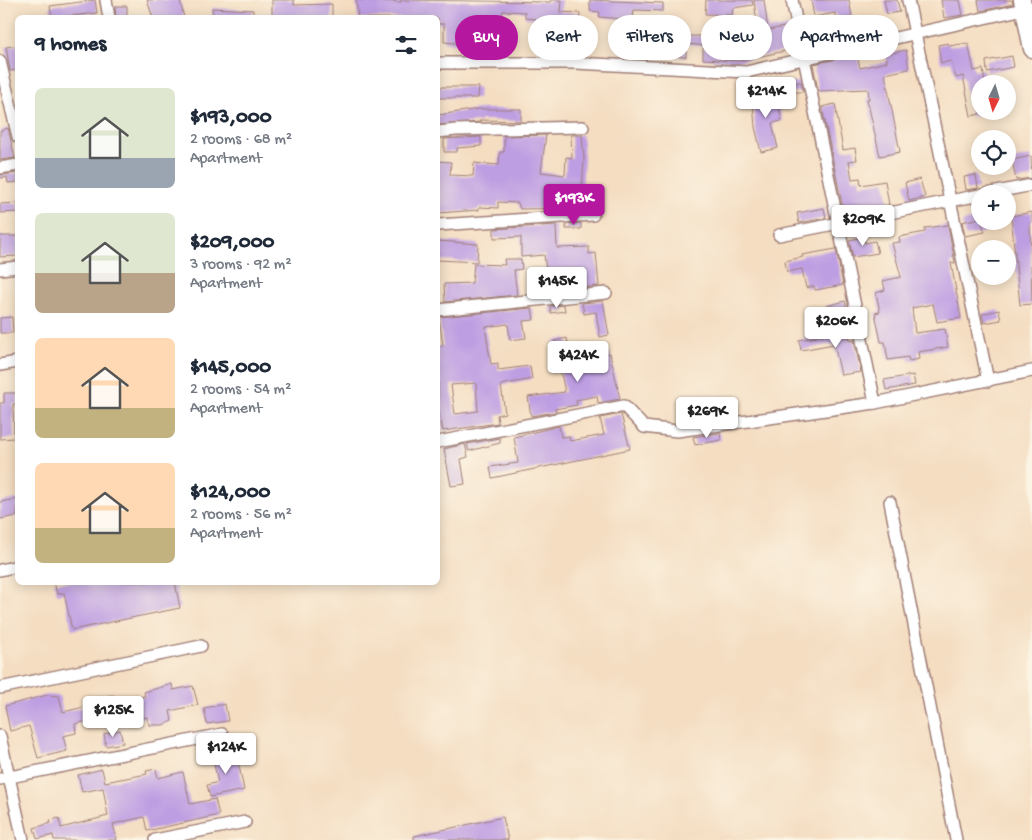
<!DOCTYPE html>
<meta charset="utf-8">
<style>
:root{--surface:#fff;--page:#f2f2f3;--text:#1f2937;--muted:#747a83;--accent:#b5179e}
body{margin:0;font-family:"Gochi Hand",sans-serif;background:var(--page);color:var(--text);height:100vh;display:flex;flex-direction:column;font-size:19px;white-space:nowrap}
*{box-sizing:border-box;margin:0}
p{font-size:16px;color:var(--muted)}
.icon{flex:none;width:28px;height:28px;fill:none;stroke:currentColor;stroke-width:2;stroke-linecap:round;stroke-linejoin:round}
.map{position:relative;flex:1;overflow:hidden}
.drawer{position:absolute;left:15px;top:15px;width:425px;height:570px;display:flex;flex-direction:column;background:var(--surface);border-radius:8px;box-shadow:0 2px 12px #0003}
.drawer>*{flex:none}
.banner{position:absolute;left:455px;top:15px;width:475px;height:45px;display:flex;gap:10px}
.needle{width:32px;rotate:185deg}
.buttons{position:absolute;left:971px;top:75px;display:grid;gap:10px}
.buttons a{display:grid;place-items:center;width:45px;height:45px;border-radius:50%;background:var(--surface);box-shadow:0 2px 12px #0003;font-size:25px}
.price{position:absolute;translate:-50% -42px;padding:0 11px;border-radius:5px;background:#fff;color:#222;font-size:16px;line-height:32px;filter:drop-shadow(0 1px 2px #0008)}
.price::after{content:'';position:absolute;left:50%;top:30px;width:15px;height:11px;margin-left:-8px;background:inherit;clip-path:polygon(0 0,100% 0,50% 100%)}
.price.selected{background:var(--accent);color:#fff}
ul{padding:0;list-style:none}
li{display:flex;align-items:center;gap:15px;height:125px;padding:0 20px}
li span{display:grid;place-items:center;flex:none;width:140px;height:100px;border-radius:8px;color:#555}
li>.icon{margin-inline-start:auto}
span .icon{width:60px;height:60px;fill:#fffc;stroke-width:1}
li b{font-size:21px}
h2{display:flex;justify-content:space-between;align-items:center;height:60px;padding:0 20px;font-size:21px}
.tag{padding:0 18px;border-radius:22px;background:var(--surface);box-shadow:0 2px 12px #0003;font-size:18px;line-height:45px}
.tag.selected{background:var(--accent);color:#fff}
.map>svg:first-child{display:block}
.building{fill:#be9ee2;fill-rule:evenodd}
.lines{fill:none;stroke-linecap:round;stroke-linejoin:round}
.street-casing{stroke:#9f7e76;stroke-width:14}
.secondary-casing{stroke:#9f7e76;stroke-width:19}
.street{stroke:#fff;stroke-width:11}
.secondary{stroke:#fff;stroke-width:16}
</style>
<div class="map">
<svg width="1032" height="840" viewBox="0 0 1032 840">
<rect width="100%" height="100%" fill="#fcf5e5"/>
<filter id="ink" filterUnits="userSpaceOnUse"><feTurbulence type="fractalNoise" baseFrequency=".02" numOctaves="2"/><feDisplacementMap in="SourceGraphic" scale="10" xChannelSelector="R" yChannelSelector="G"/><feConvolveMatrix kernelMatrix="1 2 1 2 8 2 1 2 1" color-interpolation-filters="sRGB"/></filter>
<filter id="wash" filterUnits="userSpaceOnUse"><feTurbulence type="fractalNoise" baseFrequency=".0096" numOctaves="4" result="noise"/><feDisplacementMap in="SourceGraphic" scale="20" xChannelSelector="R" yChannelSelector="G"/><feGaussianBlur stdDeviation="1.12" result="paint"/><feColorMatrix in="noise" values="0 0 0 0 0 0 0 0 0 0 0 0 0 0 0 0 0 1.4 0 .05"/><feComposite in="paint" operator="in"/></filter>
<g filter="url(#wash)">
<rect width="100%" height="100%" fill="#f4ddc1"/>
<g id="blocks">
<g class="building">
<polygon points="95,0 97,13 52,18 50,6"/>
<polygon points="147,0 180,0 184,18 153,18"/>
<polygon points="272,0 294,0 294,5 332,4 332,18 272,18"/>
<polygon points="356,0 401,2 401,0 550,2 551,0 562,0 561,12 580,13 579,24 536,21 536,19 525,18 525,12 503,11 500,23 467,21 465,44 444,42 444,24 438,24 438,18 358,18"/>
<polygon points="590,0 663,3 663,11 634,10 633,20 599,17 600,12 590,11"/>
<polygon points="706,0 752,0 753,5 733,8 732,15 705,14"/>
<polygon points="754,0 764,0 768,30 790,26 794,49 739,61 703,59 703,48 741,51 738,36 758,32"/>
<polygon points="811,0 849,0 852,17 837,20 835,13 814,17"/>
<polygon points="884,0 897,0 900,12 887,14"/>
<polygon points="941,0 960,0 963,15 944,18"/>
<polygon points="978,0 1012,0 1013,4 980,11"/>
<polygon points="115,6 127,6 127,18 116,18"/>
<polygon points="212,8 253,10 253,18 213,18"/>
<polygon points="804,23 808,23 810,36 826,34 828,46 810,50"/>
<polygon points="672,36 708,36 708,46 686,44 686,57 669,56"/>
<polygon points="948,43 949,46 968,43 974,71 983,69 985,84 980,84 980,114 971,116 963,76 956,78 951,61 941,63 938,45"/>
<polygon points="18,45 18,70 10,71 6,47"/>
<polygon points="906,50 909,69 885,74 900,152 880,156 867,99 869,99 868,89 818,91 813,64 857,55 860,68 887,62 886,54"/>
<polygon points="1012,56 1014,67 987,72 986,61"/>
<polygon points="801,82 803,92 787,92 786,83"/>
<polygon points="438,87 479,87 478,98 438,98"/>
<polygon points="766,88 768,99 777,97 782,121 772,123 778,148 761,152 755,127 752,91"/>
<polygon points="835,104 843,150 855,148 857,160 849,161 852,179 860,178 861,185 885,181 889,205 844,214 822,107"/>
<polygon points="479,109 521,109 521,121 480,120 480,122 438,125 438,115"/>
<polygon points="8,128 15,158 0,160 0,131"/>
<polygon points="546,135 541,172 565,175 566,157 572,158 571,135 582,135 584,158 582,191 579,191 580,208 520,209 518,203 498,202 498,208 479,207 479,210 438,213 438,161 451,162 450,175 473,176 474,163 499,165 500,152 504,152 504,136"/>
<polygon points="481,137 481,146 457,148 457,152 444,152 444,139"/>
<polygon points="1031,156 1032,178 1016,180 1012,160"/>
<polygon points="18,173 18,182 8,183 7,177 0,178 0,175"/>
<polygon points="976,175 978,188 966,190 964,177"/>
<polygon points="920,179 925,197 909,201 905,183"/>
<polygon points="18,203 18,212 0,213 0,204"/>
<polygon points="824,208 826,218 799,223 797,213"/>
<polygon points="1032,212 1032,222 1030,223 1032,304 1020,305 1011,216"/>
<polygon points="980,218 985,232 965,236 962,222"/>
<polygon points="581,223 581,229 566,229 566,224"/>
<polygon points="556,225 557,248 589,247 589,254 596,253 599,286 580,288 580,286 549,291 544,255 521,257 521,237 494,238 494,229"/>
<polygon points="948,225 955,263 951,263 961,318 937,322 933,304 912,308 915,333 945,329 948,347 918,352 919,359 909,361 908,357 888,360 885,342 881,342 875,313 880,312 876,293 885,290 883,281 901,277 892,243 900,242 899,237 925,232 925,228"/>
<polygon points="0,236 18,236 18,256 0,257"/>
<polygon points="864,237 865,243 875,241 878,253 853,257 849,240"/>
<polygon points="438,241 478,244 477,262 438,260"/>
<polygon points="836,249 843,285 815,290 814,286 806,288 802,269 787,272 785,261 803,257 802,255"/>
<polygon points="504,259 521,259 522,269 514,270 517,295 445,302 444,284 472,283 474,264 505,265"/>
<polygon points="603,301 609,335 600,337 596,312 584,314 582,303"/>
<polygon points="845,301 848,312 829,317 826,306"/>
<polygon points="564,305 565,311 551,313 550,306"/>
<path d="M532,308L534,320L523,321L526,338L510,340L508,324L485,327L491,364L498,363V370L530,366L532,379L501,385L505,413L497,415L498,423L443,431L438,408V346H443L439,317ZM476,383L478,411L455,414L451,385Z"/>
<polygon points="999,310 1001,320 984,323 982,314"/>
<polygon points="12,317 13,333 0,333 0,318"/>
<polygon points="831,321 835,338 849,335 850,341 854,340 861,372 841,375 834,344 801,350 799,340 823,336 820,324"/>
<polygon points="567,338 572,370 597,366 595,357 610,353 620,399 598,403 597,396 576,400 577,405 555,409 556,412 531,416 528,397 565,392 554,341"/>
<polygon points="913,375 915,385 886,390 884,380"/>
<polygon points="4,393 18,393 18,404 13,404 14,438 0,439 0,403 4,403"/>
<polygon points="621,414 630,449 492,478 490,467 518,463 514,437 559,426 561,437 569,436 570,441 604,435 600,418"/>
<polygon points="720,433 721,440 695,445 693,437"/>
<polygon points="500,438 500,443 469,451 467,444"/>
<polygon points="465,444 468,457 461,459 465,484 451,486 444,449"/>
<polygon points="18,499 17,516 0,519 0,502"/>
<polygon points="54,582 175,582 180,608 72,630 64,593 57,594"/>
<polygon points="172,684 173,690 193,686 198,705 170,711 172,721 163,725 149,725 147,717 138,719 137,711 110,717 108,710 92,713 89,700 113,695 114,703 145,696 144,692"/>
<polygon points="47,695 59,696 63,712 88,706 92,720 75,724 76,733 63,736 67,751 38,758 29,726 10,731 5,706"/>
<polygon points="225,704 228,721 207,724 204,708"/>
<polygon points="120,730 123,743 106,746 104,734"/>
<polygon points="236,751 244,790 210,797 207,785 218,782 212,756"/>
<polygon points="102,769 105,782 147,774 146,771 156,769 158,778 183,772 190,804 215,799 219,815 147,831 144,817 113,824 117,840 54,840 53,835 37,839 34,828 51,823 50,820 59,818 61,828 108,816 103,788 82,792 78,775"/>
<polygon points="503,817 508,840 414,840 414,836"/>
</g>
</g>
</g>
<g filter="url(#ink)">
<use href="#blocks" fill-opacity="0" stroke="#9f7e76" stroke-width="1"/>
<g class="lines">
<g class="street-casing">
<g id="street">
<polyline points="106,0 109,18"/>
<polyline points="792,0 875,403"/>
<polyline points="908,0 988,381"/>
<polyline points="0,61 18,137"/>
<polyline points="438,63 576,63 746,72 1032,7"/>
<polyline points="438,132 456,130 583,127"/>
<polyline points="0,168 18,165"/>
<polyline points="986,194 1032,185"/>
<polyline points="438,225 593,215"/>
<polyline points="779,235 980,195"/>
<polyline points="0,269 18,267"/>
<polyline points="438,310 606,293"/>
<polyline points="0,365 18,362"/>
<polyline points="438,442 624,406 644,427 677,431 875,403 1032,371"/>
<polyline points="890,502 956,840"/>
<polyline points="0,570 18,566"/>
<polyline points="0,688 201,646"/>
<polyline points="0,736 23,840"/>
<polyline points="0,779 222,734"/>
<polyline points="155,840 245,822"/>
</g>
</g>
<g class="secondary-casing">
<polyline id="secondary" points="1022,0 1032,49"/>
</g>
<use href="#street" class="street"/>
<use href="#secondary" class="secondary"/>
</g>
</g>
</svg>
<div class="buttons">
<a><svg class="needle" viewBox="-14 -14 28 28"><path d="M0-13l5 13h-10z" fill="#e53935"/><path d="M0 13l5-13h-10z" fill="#747a83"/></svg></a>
<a><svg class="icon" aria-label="locate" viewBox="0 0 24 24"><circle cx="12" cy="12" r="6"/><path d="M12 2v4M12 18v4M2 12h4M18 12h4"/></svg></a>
<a>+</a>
<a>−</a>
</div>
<b class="price" style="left:766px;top:119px">$214K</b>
<b class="price selected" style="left:574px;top:226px">$193K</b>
<b class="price" style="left:863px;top:247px">$209K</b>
<b class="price" style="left:557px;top:309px">$145K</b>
<b class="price" style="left:836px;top:349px">$206K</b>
<b class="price" style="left:578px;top:383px">$424K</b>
<b class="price" style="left:707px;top:439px">$269K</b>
<b class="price" style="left:113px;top:738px">$125K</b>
<b class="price" style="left:226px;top:775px">$124K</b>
<div class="banner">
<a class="tag selected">Buy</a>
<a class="tag">Rent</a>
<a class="tag">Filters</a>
<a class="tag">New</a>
<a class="tag">Apartment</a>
</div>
<section class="drawer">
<h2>9 homes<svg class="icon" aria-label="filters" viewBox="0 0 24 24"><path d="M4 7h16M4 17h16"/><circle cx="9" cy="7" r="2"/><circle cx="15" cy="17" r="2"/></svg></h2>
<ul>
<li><span style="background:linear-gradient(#dfe7d0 70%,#9aa5b1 0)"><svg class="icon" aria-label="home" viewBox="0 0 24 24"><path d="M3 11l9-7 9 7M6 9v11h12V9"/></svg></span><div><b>$193,000</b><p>2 rooms · 68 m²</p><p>Apartment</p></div></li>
<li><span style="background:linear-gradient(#dfe7d0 60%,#b9a48a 0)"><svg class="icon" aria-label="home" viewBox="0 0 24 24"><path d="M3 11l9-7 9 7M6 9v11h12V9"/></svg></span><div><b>$209,000</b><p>3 rooms · 92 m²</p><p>Apartment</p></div></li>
<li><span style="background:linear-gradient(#ffd9b3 70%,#c2b280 0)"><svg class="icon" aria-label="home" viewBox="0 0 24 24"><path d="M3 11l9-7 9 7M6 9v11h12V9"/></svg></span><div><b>$145,000</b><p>2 rooms · 54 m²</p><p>Apartment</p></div></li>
<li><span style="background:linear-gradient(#ffd9b3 65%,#c2b280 0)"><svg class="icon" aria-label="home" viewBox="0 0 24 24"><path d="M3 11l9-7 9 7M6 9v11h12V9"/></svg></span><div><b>$124,000</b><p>2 rooms · 56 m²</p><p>Apartment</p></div></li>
</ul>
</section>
</div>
